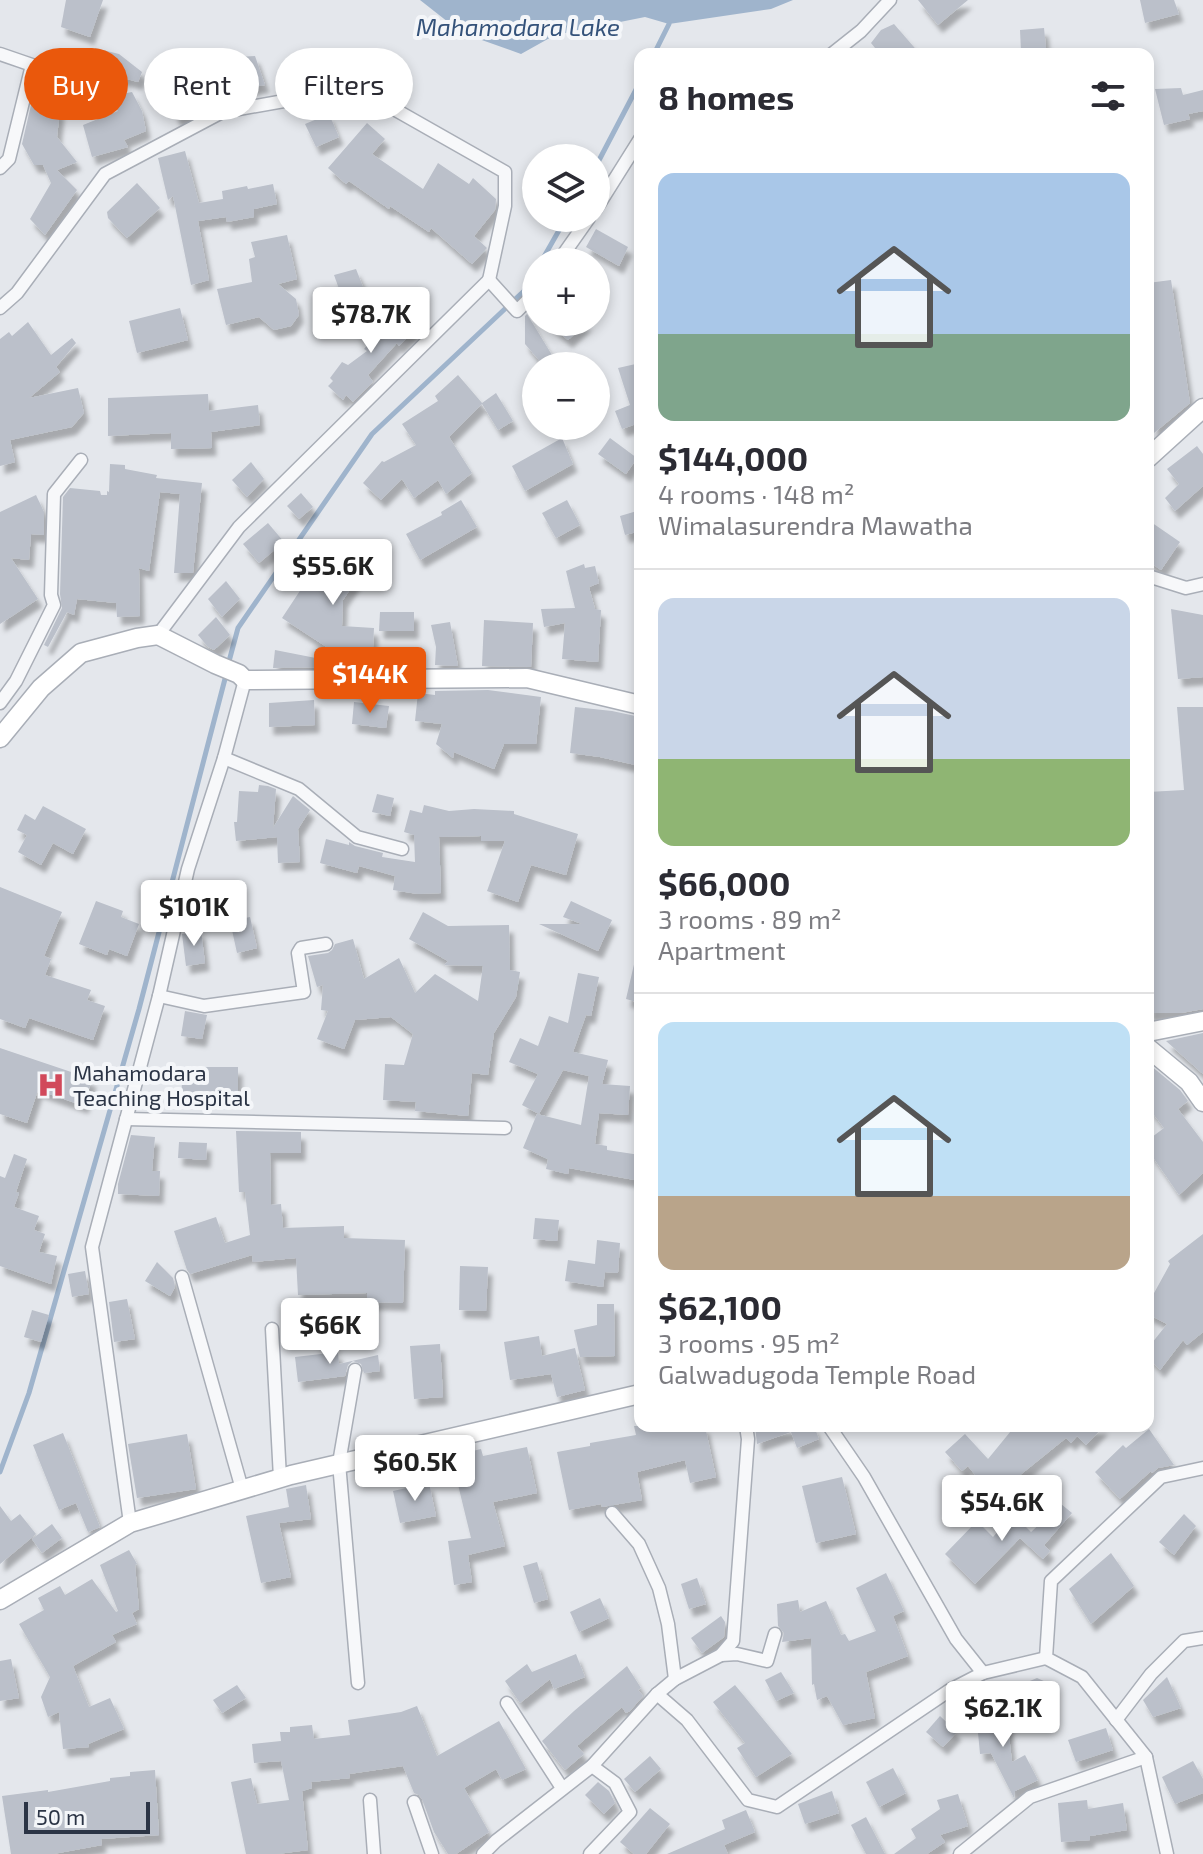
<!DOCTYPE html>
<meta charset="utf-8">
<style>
:root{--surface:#fff;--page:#f2f2f3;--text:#2b2b33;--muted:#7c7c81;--line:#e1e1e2;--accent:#ea580c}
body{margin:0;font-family:"Exo 2",sans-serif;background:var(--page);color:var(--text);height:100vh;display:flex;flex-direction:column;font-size:30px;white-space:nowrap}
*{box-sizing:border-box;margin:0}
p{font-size:26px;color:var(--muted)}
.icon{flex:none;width:44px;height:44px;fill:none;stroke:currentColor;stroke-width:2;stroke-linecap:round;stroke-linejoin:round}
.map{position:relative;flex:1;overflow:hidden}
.side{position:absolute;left:634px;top:48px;width:520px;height:1384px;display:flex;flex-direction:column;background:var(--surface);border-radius:16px;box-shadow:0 4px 12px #0003}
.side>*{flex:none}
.guide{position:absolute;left:24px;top:48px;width:490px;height:72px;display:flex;gap:16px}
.controls{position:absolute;left:522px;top:144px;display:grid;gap:16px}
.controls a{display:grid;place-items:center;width:88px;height:88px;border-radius:50%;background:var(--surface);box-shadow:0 4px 12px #0003;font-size:40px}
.scale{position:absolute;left:24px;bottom:20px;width:126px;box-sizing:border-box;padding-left:8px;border:4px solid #2b3445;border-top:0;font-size:22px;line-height:28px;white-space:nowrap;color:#2b3445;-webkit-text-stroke:6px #f4f6f9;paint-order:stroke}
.price{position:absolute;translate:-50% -68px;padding:0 18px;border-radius:8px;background:#fff;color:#222;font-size:26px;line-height:52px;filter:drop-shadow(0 2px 4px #0008)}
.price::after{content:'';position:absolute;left:50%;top:48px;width:24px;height:18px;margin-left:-12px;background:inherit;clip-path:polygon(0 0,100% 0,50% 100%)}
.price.selected{background:var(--accent);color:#fff}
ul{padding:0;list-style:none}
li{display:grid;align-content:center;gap:16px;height:424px;padding:0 24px}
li+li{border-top:2px solid var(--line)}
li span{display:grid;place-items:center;height:248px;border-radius:16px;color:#555}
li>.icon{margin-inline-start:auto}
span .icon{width:144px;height:144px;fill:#fffc;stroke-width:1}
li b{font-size:34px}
h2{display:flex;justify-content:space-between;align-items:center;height:96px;padding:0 24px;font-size:34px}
.chip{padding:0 28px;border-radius:36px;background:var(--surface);box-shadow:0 4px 12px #0003;font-size:28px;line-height:72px}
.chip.selected{background:var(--accent);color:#fff}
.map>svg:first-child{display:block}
.water{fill:#9fb4cc}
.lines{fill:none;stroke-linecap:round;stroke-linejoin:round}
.stream{stroke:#9fb4cc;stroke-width:5}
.building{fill:#bbc0ca;filter:url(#shadow)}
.street-casing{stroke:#a9aeb7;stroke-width:15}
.secondary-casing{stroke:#a9aeb7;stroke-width:21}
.street{stroke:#f7f8fa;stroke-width:12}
.secondary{stroke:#fff;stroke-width:18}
.labels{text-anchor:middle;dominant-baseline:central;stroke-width:8;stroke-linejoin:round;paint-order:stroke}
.poi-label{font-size:22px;fill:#2b3445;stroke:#f4f6f9;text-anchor:start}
.water-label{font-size:24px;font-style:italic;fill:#34527a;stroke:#f4f6f9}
</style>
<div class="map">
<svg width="1203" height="1854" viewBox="0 0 1203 1854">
<defs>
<filter id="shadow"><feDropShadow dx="4.5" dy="8" stdDeviation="2" flood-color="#0004"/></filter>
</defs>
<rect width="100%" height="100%" fill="#e4e7ec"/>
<polygon class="water" points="420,0 793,0 771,9 669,24 645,17 555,35 521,54 462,33"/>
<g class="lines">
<g class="stream">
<polyline points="654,54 669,24"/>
<polyline points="596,166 640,82"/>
<polyline points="541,262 566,218"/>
<polyline points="228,665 238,628 372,434 524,291 536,270"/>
<polyline points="0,1472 29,1393 139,1009 226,675"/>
</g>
</g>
<g class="building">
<polygon points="66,0 103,0 90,37 61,27"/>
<polygon points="918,0 968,0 938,25"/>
<polygon points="1140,0 1174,0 1179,14 1145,23"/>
<polygon points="894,24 920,54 880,54 871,43 881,30"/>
<polygon points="1044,28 1046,49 1021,51 1020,30"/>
<polygon points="95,48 119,54 142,72 138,82 90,69"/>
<polygon points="255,56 265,85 239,89 220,58"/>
<polygon points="174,70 185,98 213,92 216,105 192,117 176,118 158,78"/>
<polygon points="1181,88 1183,95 1203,90 1203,111 1188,114 1190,119 1164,125 1155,89"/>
<polygon points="132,92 142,111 146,131 124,140 128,147 92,157 83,125 118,111 111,96"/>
<polygon points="31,105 60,110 57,137 77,162 57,170 77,190 45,235 30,219 51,183 43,165 34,165 22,144"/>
<polygon points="329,114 339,137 316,147 305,124"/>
<polygon points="367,123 385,139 372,154 423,189 438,163 469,184 473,178 496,199 495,210 474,236 487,248 472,264 431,228 429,232 390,206 389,209 349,181 346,184 328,168"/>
<polygon points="185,151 199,203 223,199 222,191 247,186 248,189 273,184 277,204 254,209 254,217 227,222 226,217 198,221 209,280 191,285 173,196 168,200 158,158"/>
<polygon points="137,183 160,208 127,238 108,218 107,212"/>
<polygon points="596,229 628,247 619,266 586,247"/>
<polygon points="287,235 297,279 278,284 296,299 299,315 291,326 274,330 259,317 226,325 217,289 252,282 249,259 255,257 251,242"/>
<polygon points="356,269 365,292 342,297 334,275"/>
<polygon points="1171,280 1190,403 1154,433 1148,382 1148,283"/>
<polygon points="389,303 415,330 399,346 397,343 368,375 373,382 353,402 346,395 343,400 328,386 333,381 330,378 342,362 348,365 367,351 364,349 370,342 367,339 381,327 373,319"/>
<polygon points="180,308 188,340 137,353 129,321"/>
<polygon points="527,314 555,360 549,366 544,366 525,344 525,316"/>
<polygon points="28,322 51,355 72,338 76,343 56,367 60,372 29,398 78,388 84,413 72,427 10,440 15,462 0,466 0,339 9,332 12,336"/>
<polygon points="546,322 588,322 568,340"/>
<polygon points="640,363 640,428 637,428 636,424 622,429 615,411 630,405 618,368"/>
<polygon points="458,375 482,403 496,393 513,421 498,430 482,404 449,437 472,473 446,494 438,480 414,498 402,479 381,500 363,483 382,461 384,462 416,445 402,424 438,401 435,396"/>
<polygon points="208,394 209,411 258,405 260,425 211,432 212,448 171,449 171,433 108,436 108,398"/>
<polygon points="562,438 573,464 525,491 512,466"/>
<polygon points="610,438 637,458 626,474 598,454"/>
<polygon points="1197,446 1203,454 1203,486 1175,511 1165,498 1179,484 1167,469"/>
<polygon points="251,462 264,479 247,497 232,480"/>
<polygon points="110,464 125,465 125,469 157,475 156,478 202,483 193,573 174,573 180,494 160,492 149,571 139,568 140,616 117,617 116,603 77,599 74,615 67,612 48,647 44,645 62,608 60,594 63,497 70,488 100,491 101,495 107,495 107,491 109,492"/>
<polygon points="301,493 313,507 299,519 287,506"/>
<polygon points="36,495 44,512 44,535 31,534 29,560 11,558 38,599 0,624 0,512"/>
<polygon points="461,500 477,527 420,560 406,534 442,515 441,512"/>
<polygon points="567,500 580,525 556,538 542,513"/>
<polygon points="637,511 640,521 640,531 625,535 620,516"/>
<polygon points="1148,520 1180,542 1161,570 1148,561"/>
<polygon points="268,523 284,542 259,563 243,544"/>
<polygon points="338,539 368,563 343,600 342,626 374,628 372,667 356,666 282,618 315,568"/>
<polygon points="584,564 585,568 595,566 599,583 589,587 595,609 601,610 598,662 562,659 565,623 544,627 541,609 575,608 566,571"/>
<polygon points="226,581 240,599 222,617 208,599"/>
<polygon points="1171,609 1203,615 1203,677 1178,679"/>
<polygon points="380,612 414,612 414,631 379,631"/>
<polygon points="216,617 230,635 214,650 208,647 198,635"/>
<polygon points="484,620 533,623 531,667 482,666"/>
<polygon points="450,622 458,666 435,665 436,647 431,625"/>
<polygon points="275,650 326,660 326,667 273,668"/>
<polygon points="488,690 541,697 536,744 504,744 494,769 454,752 453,758 436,744 442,724 415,721 418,693 435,695 435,691"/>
<polygon points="314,700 315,725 269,727 269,703"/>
<polygon points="354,702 389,706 386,728 352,724"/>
<polygon points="575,707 612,711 640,717 640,766 600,757 570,753"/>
<polygon points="1177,707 1203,707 1203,1009 1181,1013 1148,1013 1148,792 1184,790"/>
<polygon points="259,785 268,786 276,789 273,828 293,796 310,810 298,829 300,862 278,863 277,837 236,841 234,822 237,822 239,791 258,792"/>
<polygon points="377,794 394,798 390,816 372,812"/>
<polygon points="424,805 449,811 474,809 514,811 514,814 578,834 566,875 531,865 518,902 487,891 505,841 481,841 481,836 439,837 441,893 418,894 393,890 395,876 359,866 357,873 320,863 326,839 349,845 349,842 355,846 383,853 382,857 415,862 414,835 404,832 410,810 422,813"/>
<polygon points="43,806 86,829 73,854 53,843 41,865 18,852 27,835 17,830 25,814 35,820"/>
<polygon points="0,887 62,912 44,956 51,959 45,975 91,990 87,1000 105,1006 93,1040 29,1018 25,1028 0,1019"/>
<polygon points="96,901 123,911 121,917 139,924 127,956 109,949 107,955 79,944"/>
<polygon points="571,901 612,920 598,951 539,924 582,924 563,917"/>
<polygon points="423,912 448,926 509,925 510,970 520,972 516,997 494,1033 488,1075 472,1073 468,1116 415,1111 416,1102 383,1100 385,1064 404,1065 413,1034 391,1017 355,1020 344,1049 317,1039 328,1011 321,1010 323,985 317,987 308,956 328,953 332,950 335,944 353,939 364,979 399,958 415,993 435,974 478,1001 483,966 444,965 448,961 409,939"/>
<polygon points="250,917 257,948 237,953 230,921"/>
<polygon points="201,931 205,963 186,966 182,934"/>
<polygon points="635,960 640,961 640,1003 626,999"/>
<polygon points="578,973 599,977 591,1016 586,1015 573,1052 608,1060 602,1084 630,1086 628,1115 599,1113 595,1144 607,1146 607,1150 640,1155 640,1181 569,1168 568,1174 546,1169 548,1159 523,1148 537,1114 581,1125 589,1076 563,1070 539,1114 522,1105 538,1074 509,1062 520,1038 538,1046 549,1016 568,1023"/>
<polygon points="185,1011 207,1015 202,1039 181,1036"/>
<polygon points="1203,1033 1203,1074 1166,1041"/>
<polygon points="0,1048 92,1079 84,1106 38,1090 27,1123 0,1114"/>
<polygon points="1150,1065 1180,1090 1188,1101 1178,1109 1203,1142 1203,1173 1179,1195 1148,1150 1148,1140 1164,1128 1148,1107 1148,1066"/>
<polygon points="183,1067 238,1067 238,1097 181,1097"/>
<polygon points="236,1131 301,1132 301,1153 270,1153 271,1205 281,1204 283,1228 344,1226 344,1238 405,1240 403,1303 367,1302 367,1293 298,1295 296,1258 253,1262 252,1255 190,1274 187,1270 174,1231 216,1217 225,1243 250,1235 245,1192 239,1192"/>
<polygon points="131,1135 155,1137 152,1171 160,1171 159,1196 118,1194 118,1184"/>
<polygon points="179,1142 207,1143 206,1160 178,1158"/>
<polygon points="14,1154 27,1159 16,1192 19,1193 14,1207 39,1216 34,1230 45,1234 39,1252 57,1256 51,1284 0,1266 0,1176 5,1178"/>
<polygon points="535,1218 559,1220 557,1241 533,1239"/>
<polygon points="1203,1234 1203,1332 1187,1345 1183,1340 1160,1370 1148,1357 1148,1348 1167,1324 1148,1314 1148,1304 1170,1264 1168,1261"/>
<polygon points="597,1240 620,1243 618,1273 605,1272 603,1287 565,1281 568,1260 595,1264"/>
<polygon points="157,1262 173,1278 175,1287 170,1296 145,1281"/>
<polygon points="460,1266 488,1267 486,1311 459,1310"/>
<polygon points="85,1271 89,1294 72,1297 68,1274"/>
<polygon points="127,1299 135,1339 114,1342 109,1302"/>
<polygon points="597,1304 614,1304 615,1356 580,1357 574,1330 597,1325"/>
<polygon points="32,1310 49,1315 41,1342 24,1337"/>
<polygon points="539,1336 542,1356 575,1348 585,1390 557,1397 551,1374 510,1380 504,1342"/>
<polygon points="440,1344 443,1397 414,1399 410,1346"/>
<polygon points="338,1352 339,1364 378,1355 380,1371 364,1373 361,1364 353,1361 348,1365 345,1376 298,1382 295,1357"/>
<polygon points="634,1426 654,1426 655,1431 681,1426 705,1426 716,1477 690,1483 685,1460 637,1472 642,1500 602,1507 601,1504 569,1510 557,1452 590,1446 590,1443 636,1435"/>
<polygon points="755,1426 814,1426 819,1439 797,1448 791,1432 757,1444"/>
<polygon points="1015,1426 1104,1426 1086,1445 1077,1436 1071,1443 1066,1438 993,1497 968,1466 962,1471 945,1452 965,1434 988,1459"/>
<polygon points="1149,1429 1174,1465 1158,1468 1152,1473 1151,1471 1120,1499 1095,1472 1123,1445 1126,1448"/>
<polygon points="63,1433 100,1527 88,1532 76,1503 59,1510 33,1445"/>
<polygon points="187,1434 196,1489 137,1498 128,1444"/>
<polygon points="527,1447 537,1493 493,1502 505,1546 468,1555 472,1582 454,1585 448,1541 471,1538 451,1456 481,1449 483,1456"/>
<polygon points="842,1477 856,1534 816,1543 802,1486"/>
<polygon points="429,1483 436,1516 400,1523 393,1491"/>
<polygon points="306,1485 311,1519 279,1523 291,1577 261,1583 246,1516 289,1507 286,1489"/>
<polygon points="1061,1504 1072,1513 1044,1545 1050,1551 1043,1559 1020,1538 975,1584 945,1554 977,1521 993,1537 1013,1514 1031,1532"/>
<polygon points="0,1506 11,1521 20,1514 36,1534 0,1564"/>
<polygon points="1184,1514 1196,1526 1174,1555 1159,1542"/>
<polygon points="52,1524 62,1538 42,1553 32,1539"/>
<polygon points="129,1550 137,1564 135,1565 139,1609 132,1613 137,1624 112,1635 116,1642 73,1666 89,1707 110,1698 124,1729 88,1744 89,1747 63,1749 59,1712 48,1717 41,1697 50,1677 19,1624 44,1610 38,1598 60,1586 65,1595 92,1579 116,1612 118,1611 100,1565"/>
<polygon points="1111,1553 1134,1586 1091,1624 1069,1589"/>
<polygon points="537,1562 548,1599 534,1603 523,1566"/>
<polygon points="886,1573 904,1611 893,1616 908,1656 866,1672 875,1718 843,1725 827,1696 817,1700 814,1684 812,1685 811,1638 782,1642 784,1633 778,1626 777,1604 798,1600 800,1612 826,1601 841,1635 845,1634 849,1641 876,1631 856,1588"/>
<polygon points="697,1578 706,1604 689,1609 681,1584"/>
<polygon points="600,1598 609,1618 579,1632 570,1612"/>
<polygon points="721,1616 725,1622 724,1637 702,1653 691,1638"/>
<polygon points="576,1654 585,1677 554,1689 550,1679 520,1703 505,1681 527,1664 532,1672"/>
<polygon points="11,1659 19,1698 0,1701 0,1661"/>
<polygon points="627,1666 641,1688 638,1690 643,1696 630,1711 626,1713 622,1707 577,1746 584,1754 565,1770 542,1741 574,1711"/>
<polygon points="781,1672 794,1693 776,1701 765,1680"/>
<polygon points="1167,1677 1181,1708 1153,1717 1143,1700"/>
<polygon points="1037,1678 1046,1682 1051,1695 1021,1709 1008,1690"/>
<polygon points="237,1685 246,1698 222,1713 213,1700"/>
<polygon points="735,1685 792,1754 756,1777 737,1748 745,1743 713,1702"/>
<polygon points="417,1706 437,1756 499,1721 526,1769 502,1780 496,1769 464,1788 489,1832 456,1854 448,1854 434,1832 422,1799 419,1795 414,1793 403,1766 349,1774 350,1778 311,1782 312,1788 302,1791 308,1850 277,1854 246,1854 231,1782 251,1778 257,1804 289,1800 281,1761 254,1763 252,1744 281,1741 280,1732 290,1732 290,1727 312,1725 314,1739 350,1735 348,1720 401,1712"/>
<polygon points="1006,1708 1012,1762 1025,1755 1038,1780 1015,1791 1014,1798 991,1753 980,1754 976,1711"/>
<polygon points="940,1716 957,1732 943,1747 926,1732"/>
<polygon points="1106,1728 1113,1750 1076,1762 1068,1740"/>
<polygon points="650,1756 661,1769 635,1792 624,1779"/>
<polygon points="1193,1761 1203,1779 1203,1793 1175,1804 1162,1777"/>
<polygon points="893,1768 906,1793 879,1807 866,1782"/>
<polygon points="155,1770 159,1835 101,1839 102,1845 53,1854 11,1854 2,1796 48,1790 48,1792 110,1781 110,1778 130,1776 130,1772"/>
<polygon points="598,1782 609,1791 615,1803 604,1814 585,1795"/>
<polygon points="832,1791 839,1813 805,1824 798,1804"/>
<polygon points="958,1794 968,1826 940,1835 945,1842 927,1854 894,1854 916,1838 911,1829 940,1809 937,1800"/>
<polygon points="1087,1800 1088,1809 1123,1803 1127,1830 1090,1836 1090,1840 1061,1842 1058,1803"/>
<polygon points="650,1808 670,1824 646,1854 634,1854 620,1842"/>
<polygon points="746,1810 755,1832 724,1845 728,1854 667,1854 725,1829 722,1820"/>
<polygon points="866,1817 885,1854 866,1854 851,1825"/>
</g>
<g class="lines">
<g class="street-casing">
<g id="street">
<polyline points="0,54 32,65 9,159 0,168"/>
<polyline points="832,54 861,31 890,0"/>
<polyline points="596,209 640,139"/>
<polyline points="558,262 589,218"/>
<polyline points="489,280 517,311 536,292"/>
<polyline points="0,308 17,293 105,174 222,112 357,88 505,172 505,206 489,280"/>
<polyline points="1148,576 1186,588 1203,584"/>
<polyline points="158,635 239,527 489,280"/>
<polyline points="0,703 16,681 54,605 51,595 54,494 81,460"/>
<polyline points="224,758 299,789 357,837 402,849"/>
<polyline points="159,996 204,1006 304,992 298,953 301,948 326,944"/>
<polyline points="126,1119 505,1128"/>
<polyline points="182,1277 242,1489"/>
<polyline points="272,1329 280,1478"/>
<polyline points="355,1370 339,1463 358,1683"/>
<polyline points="829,1426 864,1477 956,1639 983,1673"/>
<polyline points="612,1513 639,1544 659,1588 668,1624 675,1679"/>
<polyline points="130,1523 92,1247 159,996 188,869 224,758 245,680"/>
<polyline points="721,1655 737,1654 767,1661 775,1634"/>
<polyline points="657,1694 687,1720 748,1800 777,1807 950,1690 983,1673 1046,1658"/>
<polyline points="507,1703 562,1788"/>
<polyline points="1116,1720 1151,1674 1184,1641 1203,1638"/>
<polyline points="370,1800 374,1854"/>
<polyline points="414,1802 432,1854"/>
<polyline points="483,1854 496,1841 592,1766 657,1694 675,1679 721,1655 733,1641 748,1439 746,1426"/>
<polyline points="590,1854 630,1812 615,1783 592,1766"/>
<polyline points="960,1854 1030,1797 1146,1757"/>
<polyline points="1167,1854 1146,1757 1082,1677 1046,1658 1051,1581 1161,1477 1203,1468"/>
</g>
</g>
<g class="secondary-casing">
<g id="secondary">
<polyline points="1148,458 1203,408"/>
<polyline points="0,738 41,688 81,653 137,638 158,635 215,664 239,674 245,680 527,678 640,705"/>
<polyline points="1148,1032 1203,1021"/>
<polyline points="1148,1048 1189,1082 1203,1102"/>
<polyline points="0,1600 130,1523 291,1475 640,1394"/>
</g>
</g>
<use href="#street" class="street"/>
<use href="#secondary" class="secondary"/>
</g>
<defs>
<g id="hospital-bare" transform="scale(2.16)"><path d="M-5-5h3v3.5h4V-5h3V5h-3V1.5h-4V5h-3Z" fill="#d1495b" stroke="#f4f6f9" stroke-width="2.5" paint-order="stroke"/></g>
</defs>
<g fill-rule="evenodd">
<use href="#hospital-bare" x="51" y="1085"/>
</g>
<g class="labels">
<g class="poi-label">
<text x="73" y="1072">Mahamodara<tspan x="73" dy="25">Teaching Hospital</tspan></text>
</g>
<g class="water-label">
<text x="518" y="26">Mahamodara Lake</text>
</g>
</g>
</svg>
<div class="controls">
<a><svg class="icon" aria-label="layers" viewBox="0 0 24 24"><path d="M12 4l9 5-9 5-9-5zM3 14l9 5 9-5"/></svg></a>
<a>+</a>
<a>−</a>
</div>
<div class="scale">50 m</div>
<b class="price" style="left:371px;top:355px">$78.7K</b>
<b class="price" style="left:333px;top:607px">$55.6K</b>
<b class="price selected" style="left:370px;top:715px">$144K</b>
<b class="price" style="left:194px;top:948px">$101K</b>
<b class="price" style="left:330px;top:1366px">$66K</b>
<b class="price" style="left:415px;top:1503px">$60.5K</b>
<b class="price" style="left:1002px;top:1543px">$54.6K</b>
<b class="price" style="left:1003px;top:1749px">$62.1K</b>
<div class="guide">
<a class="chip selected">Buy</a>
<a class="chip">Rent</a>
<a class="chip">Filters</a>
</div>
<section class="side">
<h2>8 homes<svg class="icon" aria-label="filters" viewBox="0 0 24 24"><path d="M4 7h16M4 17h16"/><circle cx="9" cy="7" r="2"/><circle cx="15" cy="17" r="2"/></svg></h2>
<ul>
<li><span style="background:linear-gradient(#a9c7e8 65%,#7fa58c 0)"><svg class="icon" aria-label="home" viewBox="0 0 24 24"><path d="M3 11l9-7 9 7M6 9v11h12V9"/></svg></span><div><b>$144,000</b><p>4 rooms · 148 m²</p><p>Wimalasurendra Mawatha</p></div></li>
<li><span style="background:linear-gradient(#c9d6e8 65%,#8fb573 0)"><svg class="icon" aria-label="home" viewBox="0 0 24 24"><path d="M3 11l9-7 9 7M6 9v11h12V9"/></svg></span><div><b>$66,000</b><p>3 rooms · 89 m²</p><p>Apartment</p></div></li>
<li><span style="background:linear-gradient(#bfe0f5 70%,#b9a48a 0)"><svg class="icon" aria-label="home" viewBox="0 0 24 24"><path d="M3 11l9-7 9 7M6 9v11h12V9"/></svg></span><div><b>$62,100</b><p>3 rooms · 95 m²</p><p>Galwadugoda Temple Road</p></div></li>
</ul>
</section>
</div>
